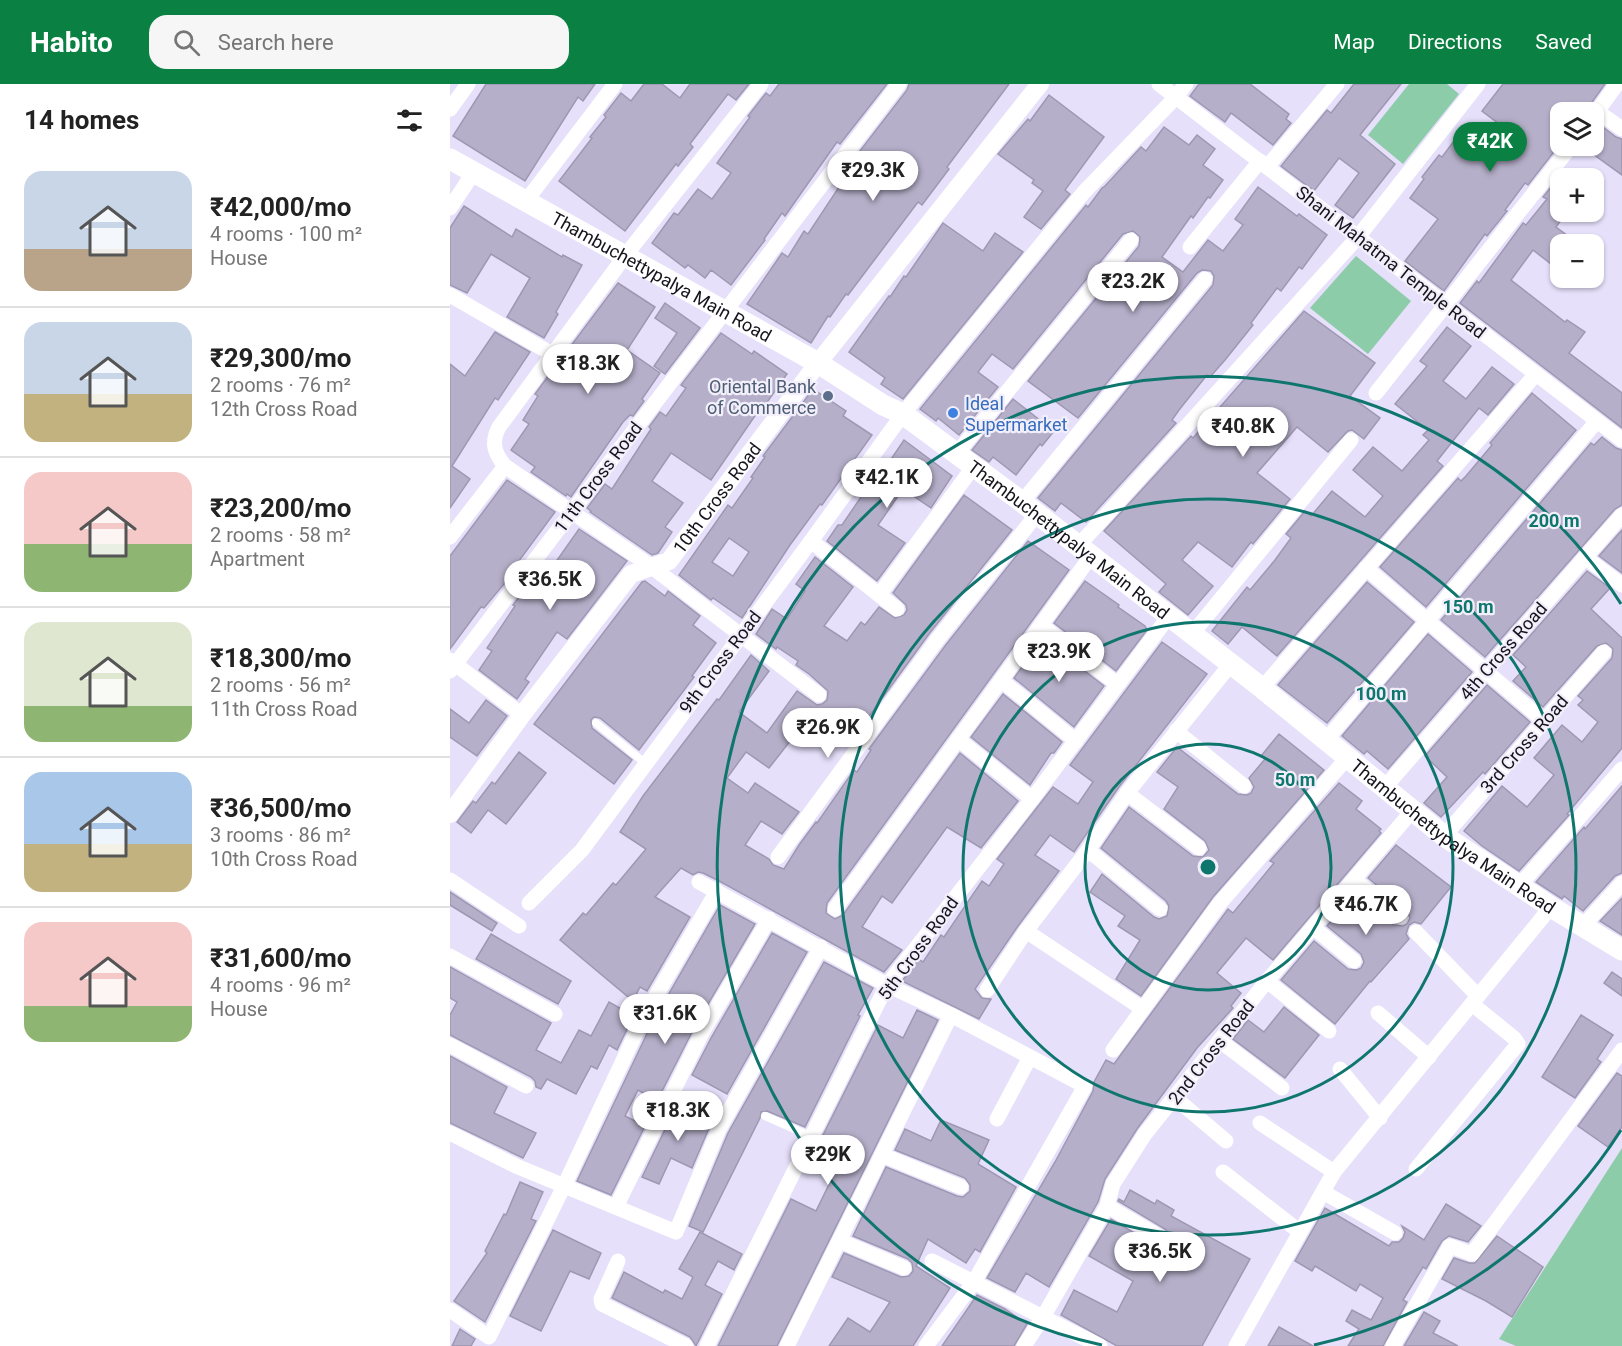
<!DOCTYPE html>
<meta charset="utf-8">
<style>
:root{--surface:#fff;--page:#f6f6f6;--text:#222;--muted:#767676;--line:#e0e0e0;--accent:#0b8043}
body{margin:0;font-family:Roboto,sans-serif;background:var(--page);color:var(--text);height:100vh;display:flex;flex-direction:column;font-size:22px;white-space:nowrap}
*{box-sizing:border-box;margin:0}
p{font-size:20px;color:var(--muted)}
.icon{flex:none;width:33px;height:33px;fill:none;stroke:currentColor;stroke-width:2;stroke-linecap:round;stroke-linejoin:round}
.map{position:relative;flex:1;overflow:hidden}
.side{display:flex;flex-direction:column;background:var(--surface);width:450px}
.side>*{flex:none}
.fabs{position:absolute;left:1100px;top:18px;display:grid;gap:12px}
.fabs a{display:grid;place-items:center;width:54px;height:54px;border-radius:12px;background:var(--surface);box-shadow:0 2px 4px #0004;font-size:30px}
.price{position:absolute;translate:-50% -51px;padding:0 14px;border-radius:21px;background:#fff;color:#222;font-size:20px;line-height:39px;filter:drop-shadow(0 2px 3px #0008)}
.price::after{content:'';position:absolute;left:50%;top:36px;width:18px;height:14px;margin-left:-9px;background:inherit;clip-path:polygon(0 0,100% 0,50% 100%)}
.price.active{background:var(--accent);color:#fff}
ul{padding:0;list-style:none}
li{display:flex;align-items:center;gap:18px;height:150px;padding:0 24px}
li+li{border-top:2px solid var(--line)}
li span{display:grid;place-items:center;flex:none;width:168px;height:120px;border-radius:18px;color:#555}
li>.icon{margin-inline-start:auto}
span .icon{width:72px;height:72px;fill:#fffc;stroke-width:1}
li b{font-size:26px}
h2{display:flex;justify-content:space-between;align-items:center;height:72px;padding:0 24px;font-size:26px}
header{display:flex;align-items:center;gap:36px;box-sizing:border-box;height:84px;padding:0 30px;background:var(--accent);color:#fff}
header strong{font-size:28px}
nav{display:flex;gap:33px;margin-inline-start:auto;font-size:21px}
.search{width:420px;height:54px;background:var(--page);display:flex;align-items:center;gap:15px;box-sizing:border-box;padding:0 21px;border-radius:18px;color:var(--muted);font-size:22px}
main{display:flex;flex:1;min-height:0}
.map>svg:first-child{display:block}
.green{fill:#8ccca9}
.building{fill:#b5afc9;stroke:#9e98b2;stroke-width:1.5;fill-rule:evenodd}
.lines{fill:none;stroke-linecap:round;stroke-linejoin:round}
.service{stroke:#fff;stroke-width:8}
.minor{stroke:#fff;stroke-width:15}
.tertiary{stroke:#fff;stroke-width:18}
.secondary{stroke:#fff;stroke-width:21}
.ring{fill:none;stroke:#0f766e;stroke-width:3}
.service-dot{fill:#5c6f8a;stroke:#f2effb;stroke-width:2}
.shop-dot{fill:#3f7fe0;stroke:#f2effb;stroke-width:2}
.labels{text-anchor:middle;dominant-baseline:central;stroke-width:4.5;stroke-linejoin:round;paint-order:stroke}
.street-label{font-size:18px;fill:#15131c;stroke:#f2effb}
.service-label{font-size:18px;fill:#4e5e75;stroke:#f2effb;text-anchor:end}
.shop-label{font-size:18px;fill:#366cbe;stroke:#f2effb;text-anchor:start}
.centre{fill:#0f766e;stroke:#f2effb;stroke-width:3}
.ring-label{font-size:18px;text-anchor:middle;font-weight:bold;fill:#0f766e;stroke:#f2effb;stroke-width:4.5;stroke-linejoin:round;paint-order:stroke}
</style>
<header>
<strong>Habito</strong>
<div class="search"><svg class="icon" aria-label="search" viewBox="0 0 24 24"><circle cx="10" cy="10" r="6"/><path d="M15 15l6 6"/></svg>Search here</div>
<nav><a>Map</a><a>Directions</a><a>Saved</a></nav>
</header>
<main>
<section class="side">
<h2>14 homes<svg class="icon" aria-label="filters" viewBox="0 0 24 24"><path d="M4 7h16M4 17h16"/><circle cx="9" cy="7" r="2"/><circle cx="15" cy="17" r="2"/></svg></h2>
<ul>
<li><span style="background:linear-gradient(#c9d6e8 65%,#b9a48a 0)"><svg class="icon" aria-label="home" viewBox="0 0 24 24"><path d="M3 11l9-7 9 7M6 9v11h12V9"/></svg></span><div><b>₹42,000/mo</b><p>4 rooms · 100 m²</p><p>House</p></div></li>
<li><span style="background:linear-gradient(#c9d6e8 60%,#c2b280 0)"><svg class="icon" aria-label="home" viewBox="0 0 24 24"><path d="M3 11l9-7 9 7M6 9v11h12V9"/></svg></span><div><b>₹29,300/mo</b><p>2 rooms · 76 m²</p><p>12th Cross Road</p></div></li>
<li><span style="background:linear-gradient(#f6c9c9 60%,#8fb573 0)"><svg class="icon" aria-label="home" viewBox="0 0 24 24"><path d="M3 11l9-7 9 7M6 9v11h12V9"/></svg></span><div><b>₹23,200/mo</b><p>2 rooms · 58 m²</p><p>Apartment</p></div></li>
<li><span style="background:linear-gradient(#dfe7d0 70%,#8fb573 0)"><svg class="icon" aria-label="home" viewBox="0 0 24 24"><path d="M3 11l9-7 9 7M6 9v11h12V9"/></svg></span><div><b>₹18,300/mo</b><p>2 rooms · 56 m²</p><p>11th Cross Road</p></div></li>
<li><span style="background:linear-gradient(#a9c7e8 60%,#c2b280 0)"><svg class="icon" aria-label="home" viewBox="0 0 24 24"><path d="M3 11l9-7 9 7M6 9v11h12V9"/></svg></span><div><b>₹36,500/mo</b><p>3 rooms · 86 m²</p><p>10th Cross Road</p></div></li>
<li><span style="background:linear-gradient(#f6c9c9 70%,#8fb573 0)"><svg class="icon" aria-label="home" viewBox="0 0 24 24"><path d="M3 11l9-7 9 7M6 9v11h12V9"/></svg></span><div><b>₹31,600/mo</b><p>4 rooms · 96 m²</p><p>House</p></div></li>
</ul>
</section>
<div class="map">
<svg width="1172" height="1262" viewBox="0 0 1172 1262">
<rect width="100%" height="100%" fill="#e6e0fb"/>
<g class="green">
<polygon points="959,0 997,0 1009,10 953,80 918,51"/>
<polygon points="906,172 961,217 918,270 860,224"/>
<polygon points="1172,1064 1172,1262 1066,1262 1049,1255"/>
</g>
<g class="building">
<polygon points="36,0 145,0 133,17 128,13 75,97 3,52"/>
<polygon points="194,0 212,0 230,14 240,0 299,0 286,16 278,10 240,60 243,63 228,82 226,80 175,147 109,97 142,54 140,53 156,33 154,31 171,9 181,17"/>
<polygon points="329,0 437,0 390,60 387,58 335,132 332,129 314,155 315,156 281,201 261,186 255,194 238,181 235,184 202,159 224,129 228,131 248,105 262,115 281,89 267,79 300,33 298,32 316,9 320,12"/>
<polygon points="459,0 559,0 497,83 499,85 472,121 468,118 398,211 396,210 380,233 378,232 361,259 297,220 332,169 338,173 354,147 358,150 409,73 406,72 457,6"/>
<polygon points="749,0 800,0 839,30 836,35 841,39 823,61 781,29 775,38 740,12"/>
<polygon points="904,0 951,0 910,51 945,80 903,134 885,121 909,89 889,74 864,107 831,82 877,26 881,29"/>
<polygon points="1053,0 1155,0 1135,28 1110,28 1110,60 1078,101 1075,99 1055,126 1057,127 1037,152 1035,150 994,207 955,177 988,135 960,114 974,95 972,93 989,71 992,73 1010,49 1043,74 1061,49 1032,27"/>
<polygon points="599,11 654,53 615,106 620,110 591,145 574,133 593,107 582,99 584,96 548,70 578,35 580,37"/>
<polygon points="1149,40 1166,53 1172,55 1172,91 1143,70 1143,43"/>
<polygon points="714,43 739,61 747,51 765,65 753,81 773,96 760,114 758,113 743,134 741,132 712,173 733,188 758,156 773,167 793,141 785,135 808,103 847,132 849,130 877,151 852,185 849,183 831,207 827,204 801,239 803,241 775,276 760,293 757,291 729,326 722,336 726,339 636,438 611,419 605,427 588,414 763,201 764,192 761,187 752,186 747,189 628,334 578,297 689,162 690,153 683,147 673,150 563,285 542,270 528,288 548,303 509,351 488,334 486,337 470,325 636,121 638,123 652,104 655,102 691,63 696,67"/>
<polygon points="1114,87 1123,94 1110,94 1110,128 1117,128 1106,143 1129,160 1110,160 1110,187 1083,166 1061,196 1115,238 1117,236 1135,248 1119,269 1172,309 1172,344 1010,219 1027,197 1029,199 1073,139 1076,141 1097,115 1093,113"/>
<polygon points="14,122 62,153 66,145 112,173 113,171 132,181 106,228 108,230 94,254 57,233 80,194 41,170 17,209 0,201 0,144"/>
<polygon points="493,139 533,167 545,149 573,168 453,315 431,300 435,294 399,268 439,212 440,213 454,192 456,193"/>
<polygon points="168,199 205,223 177,266 210,289 192,315 194,317 183,332 180,331 173,338 121,413 117,410 116,412 81,388 85,383 61,366 79,340 73,336 88,312 85,310 102,287 105,289 123,265 120,263"/>
<polygon points="215,219 250,244 215,290 204,282 227,249 205,234"/>
<polygon points="854,227 925,279 900,312 930,334 914,355 902,346 898,347 878,368 847,343 807,389 840,415 803,460 801,458 782,483 748,458 732,476 763,502 738,531 709,508 716,500 654,447 741,352 743,354"/>
<polygon points="997,243 1021,262 993,297 1016,315 1042,283 1064,300 1038,331 1029,324 987,377 993,382 827,572 792,543 778,560 762,547 797,503 800,506 825,476 841,454 836,450 855,427 861,432 882,407 915,433 933,412 903,386 923,363 952,387 979,356 973,351 978,346 945,320 977,282 970,277"/>
<polygon points="45,248 80,268 48,316 45,314 2,382 20,395 0,424 0,280 15,292"/>
<polygon points="271,249 302,270 304,267 337,290 313,324 311,323 261,396 221,369 202,397 233,419 215,443 222,448 208,469 202,471 140,428 141,427 137,424 155,400 162,405 201,345 199,343 210,328 216,332 236,304 231,301"/>
<path d="M363,305L396,327L393,332L422,351L372,421L370,420L340,461L292,534L263,514L261,516L229,491L278,421L282,424L303,394L301,393L315,373L313,372ZM279,454L299,468L283,492L262,478Z"/>
<polygon points="1082,309 1126,346 976,523 930,483 1008,394 1011,397 1016,392 1042,361 1040,359"/>
<polygon points="563,315 604,347 592,362 590,360 566,391 543,373 539,378 522,366"/>
<polygon points="1152,353 1166,364 1172,366 1172,421 1165,425 1035,573 991,536 1141,359 1144,361"/>
<polygon points="454,356 502,392 481,424 453,405 428,441 455,459 427,497 377,457 388,441 392,441 428,388 431,390"/>
<polygon points="57,396 105,428 60,489 59,494 34,524 31,523 0,565 0,472"/>
<polygon points="514,411 562,446 479,550 404,653 383,639 367,661 348,647 319,684 296,668 277,694 298,709 305,699 349,728 332,750 311,737 295,761 319,775 323,781 334,785 349,761 366,738 367,739 404,686 407,688 421,666 419,665 495,562 578,457 619,486 377,819 376,829 385,835 393,831 510,669 568,717 531,764 497,743 442,819 432,812 412,843 452,866 434,888 271,798 253,789 248,788 243,791 231,784 205,813 240,833 197,907 190,903 183,917 110,856 133,829 136,831 163,799 166,801 196,765 170,748 193,712 267,615 269,616 301,571 319,587 289,628 317,649 347,607 367,621 372,620 377,616 378,607 359,590 346,581 348,577 327,563 326,565 306,550 322,525 337,535 355,507 346,500 365,473 403,503 374,542 397,557 411,538 415,541 429,523 445,534 454,531 457,526 456,521 443,509"/>
<polygon points="129,445 177,477 117,555 107,548 75,595 79,598 67,615 29,586 42,567 37,564 65,522 63,521 76,504 84,509"/>
<polygon points="1172,446 1172,489 1149,472"/>
<polygon points="1137,487 1160,504 1141,525 1172,554 1172,664 1117,730 1119,731 1069,787 1032,762 1014,747 1052,702 1077,723 1104,691 1084,674 1112,641 1132,658 1148,638 1128,621 1133,616 1128,612 1162,574 1163,565 1156,559 1147,562 1093,623 1063,597 1076,583 1063,571"/>
<polygon points="195,497 215,512 218,507 250,532 243,541 266,559 242,592 244,593 189,666 150,634 144,633 141,636 142,644 182,676 164,700 84,640 192,498"/>
<polygon points="635,497 669,521 668,523 695,542 697,546 666,587 604,539"/>
<polygon points="917,498 964,538 877,639 828,601"/>
<polygon points="978,550 1022,588 938,685 917,667 914,670 892,652"/>
<polygon points="593,555 654,602 624,643 564,594"/>
<polygon points="712,558 757,590 669,703 624,768 600,751 585,771 609,787 568,842 525,905 532,914 541,915 529,935 452,897 469,875 473,878 491,851 494,853 532,797 539,802 554,780 547,775 603,703 628,720 643,698 620,681"/>
<polygon points="1037,601 1080,638 1035,690 1033,688 991,733 974,719 997,693 975,672"/>
<polygon points="553,610 612,658 604,669 601,669 580,701 521,653"/>
<polygon points="36,616 57,632 27,672 0,653 0,625 19,639"/>
<polygon points="829,650 874,686 763,813 691,912 666,895 690,856 668,842 675,832 640,808 652,790 704,833 709,835 717,832 719,822 716,817 651,764 679,723 743,772 753,773 759,766 755,757 714,725 728,703 707,688 727,663 788,710 797,711 801,709 804,703 799,694 815,675 811,672"/>
<polygon points="69,668 96,689 56,740 38,726 21,749 7,738 23,717 26,719 42,698 45,700"/>
<polygon points="889,699 912,717 906,725 931,745 929,747 931,749 823,876 796,854 767,889 791,909 781,922 783,924 747,964 687,1045 655,1095 648,1118 599,1203 576,1189 565,1208 537,1194 605,1078 643,1007 644,998 656,976 664,980 778,825 783,829 824,779 820,777"/>
<polygon points="1172,702 1172,789 1165,792 1133,827 1114,812 1112,815 1086,798 1134,743 1135,745"/>
<polygon points="946,761 1001,803 971,840 964,838 959,841 956,850 959,855 921,898 920,897 885,940 831,896 864,857 898,885 907,886 911,884 914,878 911,870 877,842 905,809 944,841 953,842 957,840 960,834 957,826 918,794"/>
<polygon points="0,808 47,839 42,847 0,821"/>
<polygon points="1172,814 1172,851 1150,837"/>
<polygon points="270,821 305,840 244,944 207,1017 188,1006 175,1032 195,1042 161,1111 127,1097 202,939"/>
<polygon points="322,849 357,868 277,1010 242,991 261,954"/>
<polygon points="41,850 121,897 108,920 26,875"/>
<polygon points="374,878 423,904 408,931 410,932 355,1043 317,1027 311,1028 310,1034 253,1148 239,1142 278,1049"/>
<polygon points="0,883 101,939 86,966 111,979 129,946 141,952 159,918 177,928 175,933 181,937 167,966 159,961 147,985 141,982 126,1010 97,995 91,1005 86,1003 85,997 81,993 0,951 0,931 7,918 0,914"/>
<polygon points="1162,888 1172,895 1172,912 1154,899"/>
<polygon points="834,923 869,951 835,994 783,955 798,936 814,948"/>
<polygon points="467,926 488,936 327,1262 268,1262 341,1115 366,1127 384,1090 360,1077 428,941 453,954"/>
<polygon points="1131,931 1163,951 1147,975 1151,978 1125,1014 1092,993"/>
<polygon points="0,972 57,1003 44,1029 86,1049 73,1074 0,1039"/>
<polygon points="1167,989 1172,992 1172,1043 1158,1063 1128,1042"/>
<polygon points="228,1019 262,1037 242,1084 221,1074 209,1100 192,1093"/>
<polygon points="491,1036 539,1056 528,1080 566,1103 530,1168 525,1165 516,1179 478,1155 466,1182 500,1204 463,1262 379,1262 398,1234 420,1248 440,1218 382,1193 394,1169 451,1193 459,1192 463,1187 462,1179 458,1175 403,1152 436,1083 507,1112 513,1113 520,1107 520,1101 515,1094 445,1066 455,1045 481,1057"/>
<polygon points="70,1098 93,1108 81,1135 86,1137 35,1238 4,1217 37,1169 35,1167 54,1130 56,1131"/>
<polygon points="680,1106 705,1120 707,1116 724,1126 721,1132 800,1175 752,1262 667,1262 611,1231 624,1206 667,1228 683,1197 639,1172 661,1135 706,1162 714,1162 719,1157 719,1149 715,1145 668,1117 669,1115 674,1118"/>
<polygon points="996,1120 1031,1142 1018,1158 999,1152 992,1157 976,1185 973,1183 953,1216 957,1218 933,1262 898,1262 909,1245 896,1237 902,1226 921,1236 933,1214 910,1200 906,1207 865,1182 862,1187 845,1177 875,1124 939,1162 942,1158 949,1158 953,1154 955,1148 952,1142 974,1156"/>
<polygon points="103,1146 151,1169 139,1195 120,1187 91,1247 60,1232"/>
<polygon points="250,1148 292,1170 284,1186 268,1177 255,1201 272,1210 246,1262 240,1253 162,1214 174,1188 213,1209 215,1206 232,1215 243,1193 229,1185"/>
<polygon points="1047,1152 1093,1183 1062,1233 1036,1217 992,1195 1004,1174 1019,1179 1025,1179"/>
<polygon points="527,1211 555,1225 577,1240 564,1262 492,1262"/>
<polygon points="974,1228 990,1237 983,1249 1008,1262 954,1262"/>
<polygon points="829,1243 863,1262 818,1262"/>
<polygon points="10,1245 25,1255 21,1262 2,1262"/>
</g>
<g class="lines">
<g class="service">
<polyline points="146,639 195,679"/>
<polyline points="315,1032 360,1052"/>
</g>
<g class="minor">
<path d="M311,0L175,172L49,343C41,358 44,369 55,382L202,483L369,611"/>
<polyline points="709,0 1172,356"/>
<polyline points="0,25 18,0"/>
<polyline points="1147,27 1172,45"/>
<polyline points="1143,33 1167,0"/>
<polyline points="817,83 887,0"/>
<polyline points="76,117 165,0"/>
<polyline points="0,124 24,88"/>
<polyline points="740,163 810,77"/>
<polyline points="0,211 102,270"/>
<polyline points="926,309 1121,62"/>
<polyline points="507,369 681,156"/>
<polyline points="572,418 755,195"/>
<polyline points="0,453 55,382"/>
<polyline points="361,457 447,525"/>
<polyline points="628,462 908,153 1028,0"/>
<polyline points="1136,474 1172,501"/>
<polyline points="916,484 1094,637"/>
<polyline points="429,511 524,382"/>
<polyline points="591,541 667,600"/>
<polyline points="742,550 901,356"/>
<polyline points="0,576 72,631"/>
<polyline points="0,587 449,0"/>
<polyline points="551,596 626,657"/>
<polyline points="812,604 1086,290"/>
<polyline points="726,647 794,702"/>
<polyline points="508,655 582,715"/>
<polyline points="876,656 1147,337"/>
<polyline points="935,703 1172,431"/>
<polyline points="677,709 749,764"/>
<polyline points="994,752 1154,568"/>
<polyline points="638,766 710,825"/>
<polyline points="328,773 487,556 587,430"/>
<polyline points="0,796 69,842"/>
<polyline points="905,796 950,833"/>
<polyline points="249,798 437,901 501,931 635,1002 524,1198 476,1262"/>
<polyline points="1069,802 1172,685"/>
<polyline points="79,819 132,766 361,457 453,330 634,108 726,13 736,0"/>
<polyline points="385,825 641,472"/>
<polyline points="1133,842 1172,799"/>
<polyline points="863,843 904,877"/>
<polyline points="576,847 693,925"/>
<polyline points="966,848 1028,912"/>
<polyline points="0,872 105,930"/>
<polyline points="817,897 879,947"/>
<polyline points="537,906 576,847 638,766 677,709 780,581"/>
<polyline points="928,929 979,973"/>
<polyline points="770,957 832,1004"/>
<polyline points="0,961 76,1002"/>
<polyline points="663,966 770,819 898,673"/>
<polyline points="890,985 930,1034"/>
<polyline points="724,1013 776,1057"/>
<polyline points="547,1035 580,973"/>
<polyline points="810,1039 884,1088"/>
<polyline points="0,1049 66,1082 226,1148 269,1045 371,863"/>
<polyline points="432,1071 511,1103"/>
<polyline points="966,1085 1068,960 1064,954 1022,920"/>
<polyline points="773,1088 850,1148"/>
<polyline points="873,1108 945,1149"/>
<polyline points="657,1122 710,1153"/>
<polyline points="166,1123 252,949 319,835"/>
<polyline points="390,1157 454,1184"/>
<polyline points="168,1177 151,1215 152,1220 236,1262"/>
<polyline points="482,1177 650,1262"/>
<polyline points="0,1226 39,1253 114,1102 193,934 267,807"/>
<polyline points="257,1262 437,901 582,715 719,532"/>
<polyline points="337,1262 501,931"/>
<polyline points="574,1262 593,1233 657,1122 663,1100 695,1050 817,897 963,726"/>
<polyline points="786,1262 884,1088 1101,823"/>
<polyline points="943,1262 1000,1162 1022,1170 1172,966"/>
</g>
<path class="tertiary" id="s1" d="M0,730L72,631L181,490L219,477L368,279L590,0"/>
<path class="secondary" id="s2" d="M0,75L368,279L433,321L453,330L572,418L812,604L994,752L1101,823L1172,866"/>
</g>
<g class="ring">
<circle cx="758" cy="783" r="123"/>
<circle cx="758" cy="783" r="245"/>
<circle cx="758" cy="783" r="368"/>
<path d="M1171 1046A490 490 0 0 1 864 1261M652 1261A490 490 0 1 1 1171 520"/>
</g>
<circle class="service-dot" cx="378" cy="312" r="6"/>
<circle class="shop-dot" cx="503" cy="329" r="6"/>
<g class="labels">
<g class="street-label">
<text transform="translate(941 178) rotate(38)">Shani Mahatma Temple Road</text>
<text stroke="none"><textPath href="#s2" startOffset="242">Thambuchettypalya Main Road</textPath></text>
<text transform="translate(148 393) rotate(-53)">11th Cross Road</text>
<text stroke="none"><textPath href="#s1" startOffset="420">10th Cross Road</textPath></text>
<text stroke="none"><textPath href="#s2" startOffset="728">Thambuchettypalya Main Road</textPath></text>
<text transform="translate(1053 567) rotate(-49)">4th Cross Road</text>
<text transform="translate(270 578) rotate(-53)">9th Cross Road</text>
<text transform="translate(1074 660) rotate(-49)">3rd Cross Road</text>
<text stroke="none"><textPath href="#s2" startOffset="1214">Thambuchettypalya Main Road</textPath></text>
<text transform="translate(468 864) rotate(-54)">5th Cross Road</text>
<text transform="translate(761 968) rotate(-52)">2nd Cross Road</text>
</g>
<g class="service-label">
<text x="366" y="302">Oriental Bank<tspan x="366" dy="21">of Commerce</tspan></text>
</g>
<g class="shop-label">
<text x="515" y="319">Ideal<tspan x="515" dy="21">Supermarket</tspan></text>
</g>
</g>
<circle cx="758" cy="783" r="9" class="centre"/>
<g class="ring-label">
<text x="1104" y="443">200 m</text>
<text x="1018" y="529">150 m</text>
<text x="931" y="616">100 m</text>
<text x="845" y="702">50 m</text>
</g>
</svg>
<div class="fabs">
<a><svg class="icon" aria-label="layers" viewBox="0 0 24 24"><path d="M12 4l9 5-9 5-9-5zM3 14l9 5 9-5"/></svg></a>
<a>+</a>
<a>−</a>
</div>
<b class="price active" style="left:1040px;top:89px">₹42K</b>
<b class="price" style="left:423px;top:118px">₹29.3K</b>
<b class="price" style="left:683px;top:229px">₹23.2K</b>
<b class="price" style="left:138px;top:311px">₹18.3K</b>
<b class="price" style="left:793px;top:374px">₹40.8K</b>
<b class="price" style="left:437px;top:425px">₹42.1K</b>
<b class="price" style="left:100px;top:527px">₹36.5K</b>
<b class="price" style="left:609px;top:599px">₹23.9K</b>
<b class="price" style="left:378px;top:675px">₹26.9K</b>
<b class="price" style="left:916px;top:852px">₹46.7K</b>
<b class="price" style="left:215px;top:961px">₹31.6K</b>
<b class="price" style="left:228px;top:1058px">₹18.3K</b>
<b class="price" style="left:378px;top:1102px">₹29K</b>
<b class="price" style="left:710px;top:1199px">₹36.5K</b>
</div>
</main>
